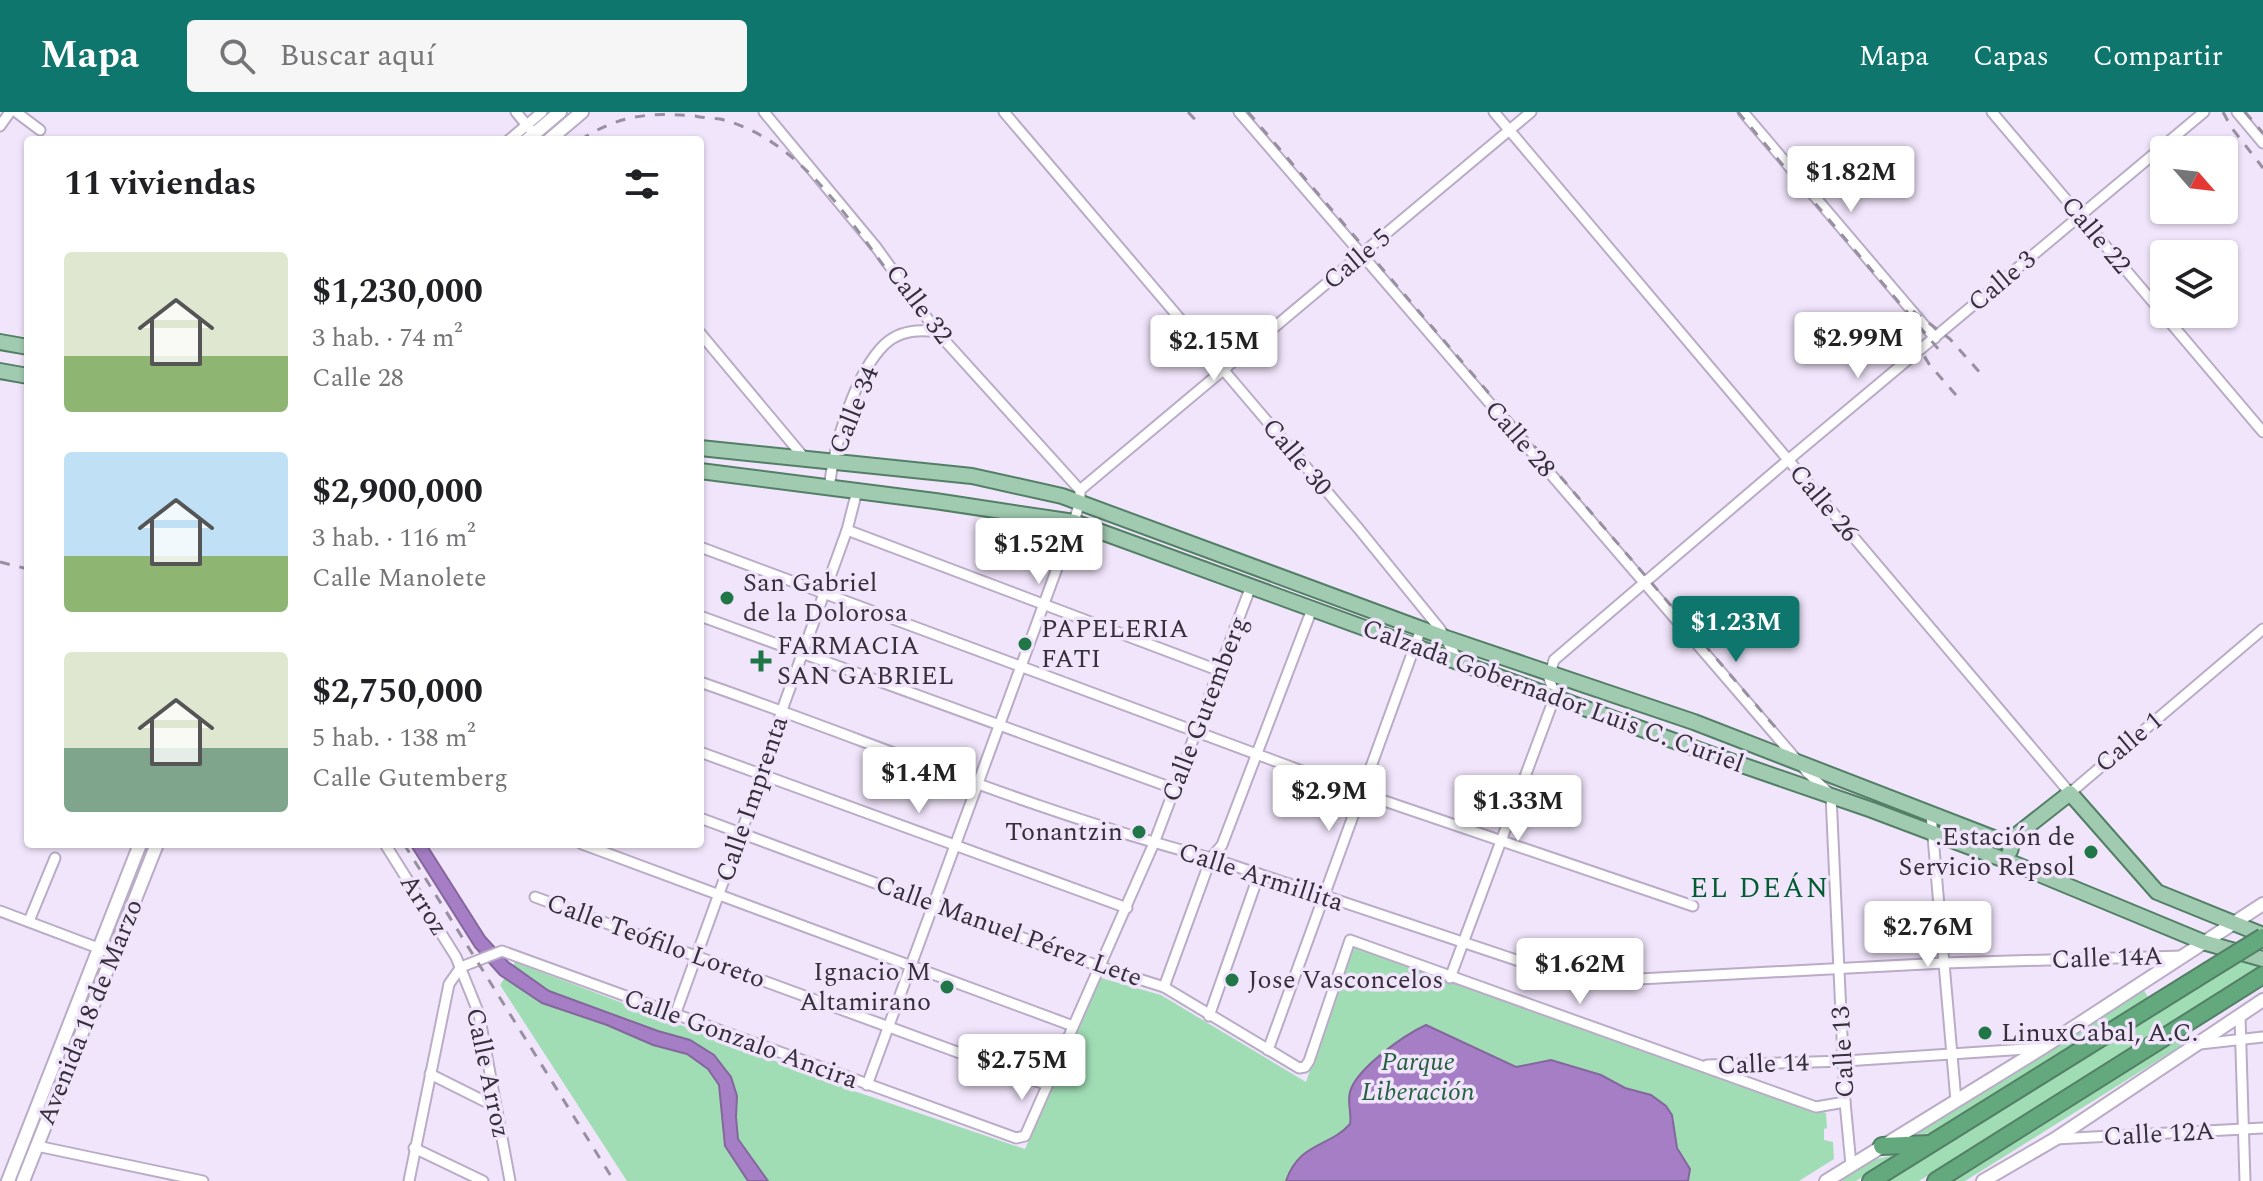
<!DOCTYPE html>
<html lang="es">
<meta charset="utf-8">
<style>
:root{--surface:#fff;--page:#f6f6f6;--text:#202124;--muted:#757577;--accent:#0f766e}
body{margin:0;font-family:Spectral,serif;background:var(--page);color:var(--text);height:100vh;display:flex;flex-direction:column;font-size:30px;white-space:nowrap}
*{box-sizing:border-box;margin:0}
p{font-size:26px;color:var(--muted)}
.icon{flex:none;width:44px;height:44px;fill:none;stroke:currentColor;stroke-width:2;stroke-linecap:round;stroke-linejoin:round}
.map{position:relative;flex:1;overflow:hidden}
.panel{position:absolute;left:24px;top:24px;width:680px;height:712px;display:flex;flex-direction:column;background:var(--surface);border-radius:8px;box-shadow:0 2px 6px #0004}
.panel>*{flex:none}
.needle{width:52px;rotate:118deg}
.tools{position:absolute;left:2150px;top:24px;display:grid;gap:16px}
.tools a{display:grid;place-items:center;width:88px;height:88px;border-radius:8px;background:var(--surface);box-shadow:0 2px 6px #0004;font-size:40px}
.price{position:absolute;translate:-50% -68px;padding:0 18px;border-radius:8px;background:#fff;color:#222;font-size:26px;line-height:52px;filter:drop-shadow(0 2px 4px #0008)}
.price::after{content:'';position:absolute;left:50%;top:48px;width:24px;height:18px;margin-left:-12px;background:inherit;clip-path:polygon(0 0,100% 0,50% 100%)}
.price.selected{background:var(--accent);color:#fff}
ul{padding:0;list-style:none}
li{display:flex;align-items:center;gap:24px;height:200px;padding:0 40px}
li span{display:grid;place-items:center;flex:none;width:224px;height:160px;border-radius:8px;color:#555}
li>.icon{margin-inline-start:auto}
span .icon{width:96px;height:96px;fill:#fffc;stroke-width:1}
li b{font-size:34px}
h2{display:flex;justify-content:space-between;align-items:center;height:96px;padding:0 40px;font-size:34px}
header{display:flex;align-items:center;gap:48px;box-sizing:border-box;height:112px;padding:0 40px;background:var(--accent);color:#fff}
header strong{font-size:38px}
nav{display:flex;gap:44px;margin-inline-start:auto;font-size:28px}
.search{width:560px;height:72px;background:var(--page);display:flex;align-items:center;gap:20px;box-sizing:border-box;padding:0 28px;border-radius:8px;color:var(--muted);font-size:30px}
.map>svg:first-child{display:block}
.green{fill:#a0ddb5}
.water{fill:#a57ec5;stroke:#84679c;stroke-width:2}
.lines{fill:none;stroke-linecap:round;stroke-linejoin:round}
.street-casing{stroke:#baacc7;stroke-width:13}
.secondary-casing{stroke:#baacc7;stroke-width:16}
.primary-casing{stroke:#537f66;stroke-width:18}
.highway-casing{stroke:#537f66;stroke-width:20}
.street{stroke:#fff;stroke-width:9}
.secondary{stroke:#fff;stroke-width:12}
.primary{stroke:#a1cbb1;stroke-width:14}
.highway{stroke:#63a97d;stroke-width:16}
.rail{stroke:#988fa0;stroke-width:3;stroke-dasharray:10 10;stroke-linecap:butt}
.highway-bridge-casing{stroke:#537f66;stroke-width:20;stroke-linecap:butt}
.highway-bridge{stroke:#63a97d;stroke-width:16}
.poi-dot{fill:#217648;stroke:#f1e5fb;stroke-width:3}
.labels{text-anchor:middle;dominant-baseline:central;stroke-width:7;stroke-linejoin:round;paint-order:stroke}
.street-label{font-size:26px;fill:#36303b;stroke:#f1e5fb}
.poi-label{font-size:26px;fill:#36303b;stroke:#f1e5fb;text-anchor:start}
.park-label{font-size:26px;font-style:italic;fill:#26613f;stroke:#f1e5fb}
.neighbourhood-label{font-size:28px;letter-spacing:2px;fill:#035b32;stroke:#f1e5fb}
</style>
<header>
<strong>Mapa</strong>
<div class="search"><svg class="icon" aria-label="search" viewBox="0 0 24 24"><circle cx="10" cy="10" r="6"/><path d="M15 15l6 6"/></svg>Buscar aquí</div>
<nav><a>Mapa</a><a>Capas</a><a>Compartir</a></nav>
</header>
<div class="map">
<svg width="2263" height="1069" viewBox="0 0 2263 1069">
<rect width="100%" height="100%" fill="#f1e5fb"/>
<g class="green">
<polygon points="1354,833 1826,1001 1827,1016 1824,1017 1824,1028 1833,1030 1834,1047 1799,1069 627,1069 500,873 515,850 854,979 1025,1037 1101,866 1161,883 1306,970"/>
<polygon points="2239,846 2259,854 1919,1069 1881,1069"/>
<polygon points="2143,877 2150,888 1934,1021 1911,1023"/>
<polygon points="2175,924 2181,934 1965,1069 1945,1069"/>
<polygon points="1899,1042 1856,1069 1836,1069 1868,1049"/>
</g>
<g class="water">
<polygon points="410,732 426,732 485,825 508,850 549,879 658,919 690,928 714,943 731,965 737,984 736,1005 738,1027 768,1069 748,1069 725,1034 719,973 708,957 687,942 653,933 607,913 542,891 500,863 475,835"/>
<path d="M1426,913L1516,955L1551,948L1601,963L1625,976L1651,983L1666,994L1672,1003L1677,1036L1690,1057L1688,1069H1286C1299,1030 1330,1035 1350,1012C1352,1001 1347,992 1350,980C1356,957 1404,923 1426,913Z"/>
</g>
<g class="lines">
<g class="street-casing">
<g id="street">
<polyline points="16,0 40,18"/>
<polyline points="516,0 539,28"/>
<polyline points="764,0 876,135 937,220 1080,378"/>
<polyline points="1004,0 1358,416 1440,517 1459,550"/>
<polyline points="1239,0 1808,661 1831,683 1845,990 1851,1053"/>
<polyline points="1494,0 2070,681 2263,517"/>
<polyline points="1743,0 1935,226"/>
<polyline points="1992,0 2263,320"/>
<polyline points="2237,0 2263,31"/>
<polyline points="0,14 10,0"/>
<polyline points="509,28 542,0"/>
<polyline points="700,221 806,348"/>
<path d="M829,376C834,334 854,262 885,232C900,218 919,217 937,220"/>
<polyline points="847,418 1220,559"/>
<polyline points="700,435 1361,681 1693,794"/>
<polyline points="700,504 1175,677"/>
<path d="M700,570C870,629 1037,701 1211,746L1582,870L1944,851L2183,844"/>
<polyline points="700,640 1127,796"/>
<polyline points="1931,702 1956,989"/>
<polyline points="700,706 1101,855 1164,875 1299,956 1305,955 1309,949 1350,828 1816,995 1845,990"/>
<polyline points="385,732 456,845 479,902 510,1069"/>
<polyline points="582,732 1073,914"/>
<polyline points="535,785 1047,973"/>
<polyline points="0,799 114,842"/>
<polyline points="29,809 55,746"/>
<polyline points="1450,866 1555,584 1549,566 1554,548 1788,348 2204,0"/>
<polyline points="1164,875 1211,746 1222,733 1312,497"/>
<polyline points="675,903 762,663 782,598 847,418 857,379"/>
<polyline points="1209,904 1259,762"/>
<polyline points="2240,905 2245,1069"/>
<polyline points="2200,932 2263,925"/>
<polyline points="1268,938 1421,517"/>
<polyline points="1707,953 1845,949 2040,936"/>
<polyline points="430,962 496,995"/>
<polyline points="867,973 1074,410 1080,389 1080,378 1531,0"/>
<polyline points="2055,1027 2263,1016"/>
<polyline points="37,1034 203,1069"/>
<polyline points="414,1036 483,1069"/>
<polyline points="409,1069 449,872 461,855 502,839 1016,1026 1025,1024 1154,731 1251,474"/>
</g>
</g>
<g class="secondary-casing">
<g id="secondary">
<polyline points="527,28 560,0"/>
<polyline points="549,28 582,0"/>
<polyline points="8,1069 140,732"/>
<polyline points="23,1069 157,732"/>
<polyline points="1826,1069 2042,936 2263,792"/>
<polyline points="1983,1069 2055,1027 2263,888"/>
</g>
</g>
<g class="primary-casing">
<g id="primary">
<polyline points="0,230 28,235"/>
<polyline points="0,259 28,264"/>
<polyline points="700,336 972,364 1062,384 1446,526 1694,610 1996,727 2012,730"/>
<polyline points="700,359 935,389 1074,410 1713,643 1872,698 2010,750 2203,830 2263,847"/>
<polyline points="2010,739 2014,725 2070,681 2157,780 2263,823"/>
</g>
</g>
<g class="highway-casing">
<g id="highway">
<polyline points="1882,1034 1929,1032"/>
<polyline points="1871,1069 2208,859"/>
<polyline points="1936,1069 2263,863"/>
</g>
</g>
<use href="#street" class="street"/>
<use href="#secondary" class="secondary"/>
<use href="#primary" class="primary"/>
<use href="#highway" class="highway"/>
<g class="rail">
<polyline points="1188,0 1200,13"/>
<polyline points="1248,0 1781,622"/>
<polyline points="1738,0 1940,239"/>
<polyline points="2223,0 2231,15 2263,56"/>
<polyline points="2245,0 2263,21"/>
<path d="M580,28C619,3 649,0 695,4C703,6 712,6 720,7C798,26 847,105 892,165"/>
<polyline points="1913,199 1950,227 1982,263"/>
<polyline points="1904,210 1929,252 1956,283"/>
<polyline points="0,450 28,457"/>
<polyline points="404,732 614,1069"/>
</g>
<g class="highway-bridge-casing">
<polyline id="highway-bridge" points="2208,859 2263,825"/>
</g>
<use href="#highway-bridge" class="highway-bridge"/>
</g>
<g class="poi-dot">
<circle cx="727" cy="486" r="8"/>
<circle cx="1025" cy="532" r="8"/>
<path d="M757 537h8v8h8v8h-8v8h-8v-8h-8v-8h8z"/>
<circle cx="1139" cy="720" r="8"/>
<circle cx="2091" cy="740" r="8"/>
<circle cx="1232" cy="868" r="8"/>
<circle cx="947" cy="875" r="8"/>
<circle cx="1985" cy="921" r="8"/>
</g>
<g class="labels">
<g class="street-label">
<text transform="translate(2096 123) rotate(50)">Calle 22</text>
<text transform="translate(1357 147) rotate(-40)">Calle 5</text>
<text transform="translate(2002 169) rotate(-40)">Calle 3</text>
<text transform="translate(919 192) rotate(53)">Calle 32</text>
<text transform="translate(854 298) rotate(-68)">Calle 34</text>
<text transform="translate(1520 327) rotate(49)">Calle 28</text>
<text transform="translate(1297 345) rotate(50)">Calle 30</text>
<text transform="translate(1824 391) rotate(50)">Calle 26</text>
<text transform="translate(1553 584) rotate(20)">Calzada Gobernador Luis C. Curiel</text>
<text transform="translate(1205 597) rotate(-69)">Calle Gutemberg</text>
<text transform="translate(2129 630) rotate(-40)">Calle 1</text>
<text transform="translate(752 687) rotate(-71)">Calle Imprenta</text>
<text transform="translate(1261 765) rotate(18)">Calle Armillita</text>
<text transform="translate(424 793) rotate(58)">Arroz</text>
<text transform="translate(1009 819) rotate(20)">Calle Manuel Pérez Lete</text>
<text transform="translate(656 829) rotate(20)">Calle Teófilo Loreto</text>
<text transform="translate(2107 846) rotate(-2)">Calle 14A</text>
<text transform="translate(90 900) rotate(-68)">Avenida 18 de Marzo</text>
<text transform="translate(741 927) rotate(20)">Calle Gonzalo Ancira</text>
<text transform="translate(1843 940) rotate(-93)">Calle 13</text>
<text transform="translate(1763 952) rotate(-2)">Calle 14</text>
<text transform="translate(488 961) rotate(78)">Calle Arroz</text>
<text transform="translate(2159 1022) rotate(-3)">Calle 12A</text>
</g>
<g class="poi-label">
<text x="743" y="471">San Gabriel<tspan x="743" dy="30">de la Dolorosa</tspan></text>
<text x="1041" y="517">PAPELERIA<tspan x="1041" dy="30">FATI</tspan></text>
<text x="777" y="534">FARMACIA<tspan x="777" dy="30">SAN GABRIEL</tspan></text>
<text x="1123" y="720" text-anchor="end">Tonantzin</text>
<text x="2075" y="725" text-anchor="end">.Estación de<tspan x="2075" dy="30">Servicio Repsol</tspan></text>
<text x="931" y="860" text-anchor="end">Ignacio M<tspan x="931" dy="30">Altamirano</tspan></text>
<text x="1248" y="868">Jose Vasconcelos</text>
<text x="2001" y="921">LinuxCabal, A.C.</text>
</g>
<g class="park-label">
<text x="1418" y="950">Parque<tspan x="1418" dy="30">Liberación</tspan></text>
</g>
<g class="neighbourhood-label">
<text x="1760" y="776">EL DEÁN</text>
</g>
</g>
</svg>
<div class="tools">
<a><svg class="needle" viewBox="-14 -14 28 28"><path d="M0-13l5 13h-10z" fill="#e53935"/><path d="M0 13l5-13h-10z" fill="#757577"/></svg></a>
<a><svg class="icon" aria-label="layers" viewBox="0 0 24 24"><path d="M12 4l9 5-9 5-9-5zM3 14l9 5 9-5"/></svg></a>
</div>
<b class="price" style="left:1851px;top:102px">$1.82M</b>
<b class="price" style="left:1858px;top:268px">$2.99M</b>
<b class="price" style="left:1214px;top:271px">$2.15M</b>
<b class="price" style="left:1039px;top:474px">$1.52M</b>
<b class="price selected" style="left:1736px;top:552px">$1.23M</b>
<b class="price" style="left:919px;top:703px">$1.4M</b>
<b class="price" style="left:1329px;top:721px">$2.9M</b>
<b class="price" style="left:1518px;top:731px">$1.33M</b>
<b class="price" style="left:1928px;top:857px">$2.76M</b>
<b class="price" style="left:1580px;top:894px">$1.62M</b>
<b class="price" style="left:1022px;top:990px">$2.75M</b>
<section class="panel">
<h2>11 viviendas<svg class="icon" aria-label="filters" viewBox="0 0 24 24"><path d="M4 7h16M4 17h16"/><circle cx="9" cy="7" r="2"/><circle cx="15" cy="17" r="2"/></svg></h2>
<ul>
<li><span style="background:linear-gradient(#dfe7d0 65%,#8fb573 0)"><svg class="icon" aria-label="home" viewBox="0 0 24 24"><path d="M3 11l9-7 9 7M6 9v11h12V9"/></svg></span><div><b>$1,230,000</b><p>3 hab. · 74 m²</p><p>Calle 28</p></div></li>
<li><span style="background:linear-gradient(#bfe0f5 65%,#8fb573 0)"><svg class="icon" aria-label="home" viewBox="0 0 24 24"><path d="M3 11l9-7 9 7M6 9v11h12V9"/></svg></span><div><b>$2,900,000</b><p>3 hab. · 116 m²</p><p>Calle Manolete</p></div></li>
<li><span style="background:linear-gradient(#dfe7d0 60%,#7fa58c 0)"><svg class="icon" aria-label="home" viewBox="0 0 24 24"><path d="M3 11l9-7 9 7M6 9v11h12V9"/></svg></span><div><b>$2,750,000</b><p>5 hab. · 138 m²</p><p>Calle Gutemberg</p></div></li>
</ul>
</section>
</div>
